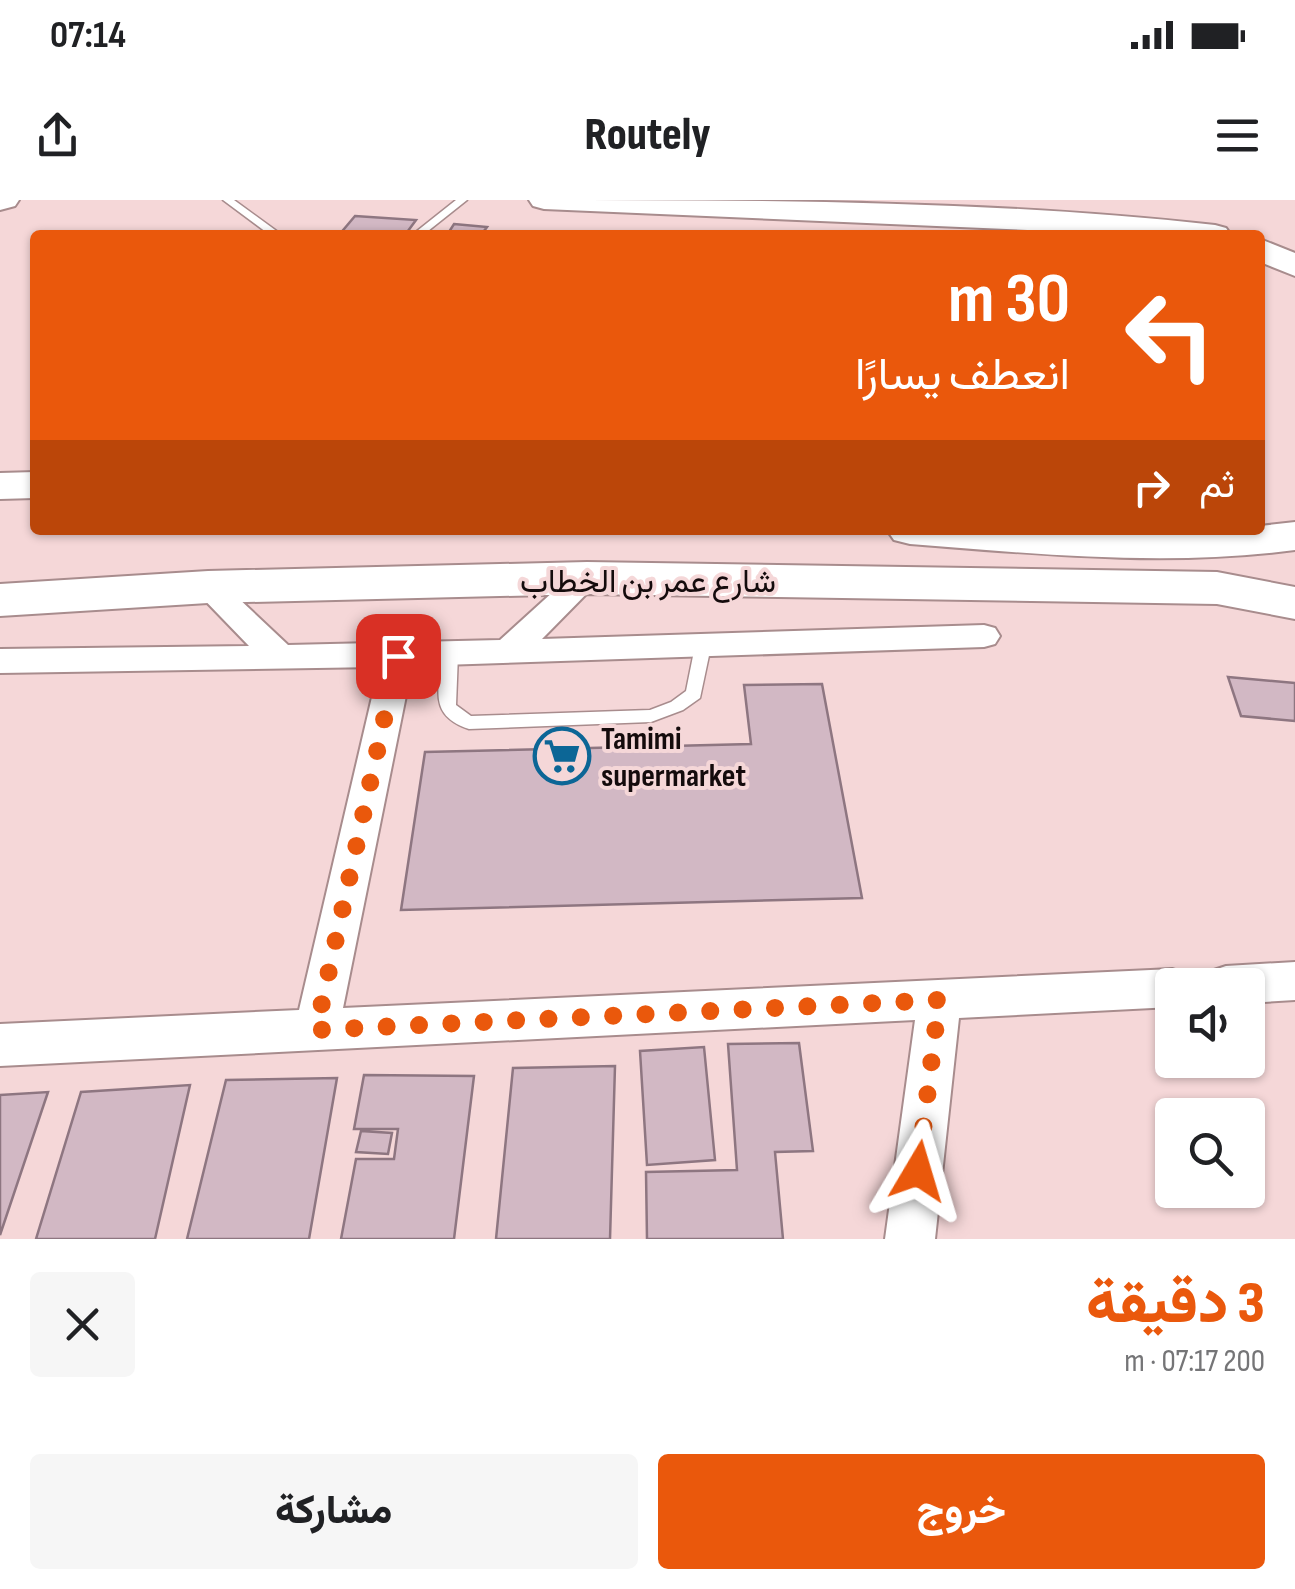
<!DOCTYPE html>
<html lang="ar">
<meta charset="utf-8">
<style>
:root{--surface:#fff;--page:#f6f6f6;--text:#202124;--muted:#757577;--accent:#ea580c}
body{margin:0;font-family:"Sofia Sans Condensed",Vazirmatn,sans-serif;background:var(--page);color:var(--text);direction:rtl;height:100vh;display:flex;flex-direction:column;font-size:38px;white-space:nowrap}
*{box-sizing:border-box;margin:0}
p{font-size:32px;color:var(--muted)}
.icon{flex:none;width:55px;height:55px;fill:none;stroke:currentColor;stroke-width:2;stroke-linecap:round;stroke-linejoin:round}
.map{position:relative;height:1039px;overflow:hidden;direction:ltr}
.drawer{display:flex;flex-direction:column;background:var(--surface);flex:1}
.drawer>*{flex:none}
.banner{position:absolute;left:30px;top:30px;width:1235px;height:305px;border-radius:10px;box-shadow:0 2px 8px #0004;direction:rtl;background:#ea580c;color:#fff;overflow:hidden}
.controls{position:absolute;left:1155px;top:768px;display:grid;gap:20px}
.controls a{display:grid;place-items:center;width:110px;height:110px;border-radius:10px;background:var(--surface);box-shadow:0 2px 8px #0004;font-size:50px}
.pin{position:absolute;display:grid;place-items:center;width:85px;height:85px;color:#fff;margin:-42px;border-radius:20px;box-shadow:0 5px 15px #0006}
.me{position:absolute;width:110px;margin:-55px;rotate:7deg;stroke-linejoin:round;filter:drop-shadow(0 0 8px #0008)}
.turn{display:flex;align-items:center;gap:35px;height:210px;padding:0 30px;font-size:45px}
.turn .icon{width:130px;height:130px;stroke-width:2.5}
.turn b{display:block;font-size:70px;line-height:85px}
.then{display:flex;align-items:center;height:95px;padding:0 30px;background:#0003;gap:20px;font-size:38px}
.round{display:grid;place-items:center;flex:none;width:105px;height:105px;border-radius:10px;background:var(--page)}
.summary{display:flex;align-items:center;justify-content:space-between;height:170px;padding:0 30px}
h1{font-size:60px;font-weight:800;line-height:75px;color:var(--accent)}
.button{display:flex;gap:20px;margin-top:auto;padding:20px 30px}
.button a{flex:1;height:115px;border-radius:10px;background:var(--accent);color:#fff;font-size:40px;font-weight:800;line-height:115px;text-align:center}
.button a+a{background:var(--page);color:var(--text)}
.status{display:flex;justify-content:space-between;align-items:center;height:70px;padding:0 50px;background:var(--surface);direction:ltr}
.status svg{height:28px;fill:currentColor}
header{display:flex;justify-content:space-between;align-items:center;height:130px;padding:0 30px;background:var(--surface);font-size:45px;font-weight:800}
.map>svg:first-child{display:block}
</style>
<div class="status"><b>07:14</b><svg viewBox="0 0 49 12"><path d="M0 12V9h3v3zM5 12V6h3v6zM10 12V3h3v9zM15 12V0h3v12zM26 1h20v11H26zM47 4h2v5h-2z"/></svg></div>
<header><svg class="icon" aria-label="menu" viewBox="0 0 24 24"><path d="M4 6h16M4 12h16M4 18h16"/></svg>Routely<svg class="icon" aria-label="share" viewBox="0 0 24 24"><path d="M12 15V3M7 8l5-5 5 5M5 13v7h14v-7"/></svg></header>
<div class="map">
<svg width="1295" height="1039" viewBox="0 0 1295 1039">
<rect width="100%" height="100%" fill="#f5d7d8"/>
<path fill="#d2b8c4" stroke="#8e7681" stroke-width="2.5" d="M 355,16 L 416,20 L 405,35 L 339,35 Z
M 454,24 L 487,27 L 481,35 L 447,35 Z
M 1228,477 L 1295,483 L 1295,521 L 1241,516 Z
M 822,484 L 862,698 L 401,710 L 425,552 L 751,544 L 744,485 Z
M 799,843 L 813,951 L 775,952 L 783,1039 L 647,1039 L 646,972 L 737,970 L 728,844 Z
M 704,847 L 715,960 L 647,965 L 640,851 Z
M 615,866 L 610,1039 L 496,1039 L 513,868 Z
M 364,875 L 474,876 L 454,1039 L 341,1039 L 356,959 L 394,959 L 398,929 L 354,929 Z
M 337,878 L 309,1039 L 187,1039 L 226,880 Z
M 190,885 L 155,1039 L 36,1039 L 81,892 Z
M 48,892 L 0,1035 L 0,895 Z
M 361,931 L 392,933 L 388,954 L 356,952 Z"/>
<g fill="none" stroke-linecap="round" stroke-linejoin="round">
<g stroke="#a88c8d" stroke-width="3">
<path id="service" d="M 223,0 L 234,0 L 282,35 L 270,35 Z
M 456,0 L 467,0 L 423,35 L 412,35 Z
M 703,440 L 711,446 L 700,498 L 683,510 L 651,522 L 469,529 C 428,515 439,490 442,454 L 450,448 L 458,454 L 456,505 L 471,516 L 650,510 L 671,502 L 686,491 L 695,446 Z"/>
</g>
<g stroke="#a88c8d" stroke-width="4">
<path id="minor" d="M 587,368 L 598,371 L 602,378 L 542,439 L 984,425 L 995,428 L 1000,436 L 995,444 L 984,447 L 412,466 L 343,808 L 1172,769 L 1187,774 L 1192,785 L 1172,785 L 1172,807 L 959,818 L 935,1039 L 885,1039 L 915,820 L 0,866 L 0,824 L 299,810 L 379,467 L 0,473 L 0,449 L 249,446 L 192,387 L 197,380 L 219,380 L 288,445 L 500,440 L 576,371 Z
M 1295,762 L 1295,800 L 1248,803 L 1248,785 L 1205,785 L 1211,771 L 1226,766 Z"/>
</g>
<g stroke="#a88c8d" stroke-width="4">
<path id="primary" d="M 0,0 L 19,0 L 15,6 L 0,10 Z
M 529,0 C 755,0 991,0 1215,25 L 1226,28 L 1231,35 L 1142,35 L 544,9 L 533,6 Z
M 1260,39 L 1295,53 L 1295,76 L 1260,62 Z
M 35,272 L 35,298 L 0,299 L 0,273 Z
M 1295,322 L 1295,350 C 1166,367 1039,354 910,344 L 894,340 L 887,330 L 1260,330 L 1260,326 Z
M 587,362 L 1217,372 L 1295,387 L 1295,419 L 1217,404 L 587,394 L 208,403 L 0,416 L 0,384 L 208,371 Z"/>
</g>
<use href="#service" fill="#fff" fill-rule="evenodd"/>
<use href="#minor" fill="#fff" fill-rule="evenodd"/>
<use href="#primary" fill="#fff" fill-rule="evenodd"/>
</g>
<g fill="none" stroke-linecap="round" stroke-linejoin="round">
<path stroke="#ea580c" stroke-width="18" stroke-dasharray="0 32.4" d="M 398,456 L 316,830 L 939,800 L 918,971"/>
</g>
<defs>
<g id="supermarket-ring" transform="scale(2.875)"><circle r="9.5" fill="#f5d7d8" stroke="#0c6696" stroke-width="1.5"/><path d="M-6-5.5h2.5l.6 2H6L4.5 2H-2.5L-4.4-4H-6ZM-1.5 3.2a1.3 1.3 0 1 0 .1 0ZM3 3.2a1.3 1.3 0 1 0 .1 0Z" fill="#0c6696"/></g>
</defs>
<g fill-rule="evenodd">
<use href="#supermarket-ring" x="562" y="556"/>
</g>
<g text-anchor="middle" stroke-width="8" stroke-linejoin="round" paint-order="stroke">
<g font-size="32" fill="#140b0c" stroke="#f5d7d8">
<text x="648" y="392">شارع عمر بن الخطاب</text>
</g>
<g font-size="32" font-weight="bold" fill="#140b0c" stroke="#f5d7d8" text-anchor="start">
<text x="601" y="549">Tamimi<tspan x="601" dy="37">supermarket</tspan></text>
</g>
</g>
</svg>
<div class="controls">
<a><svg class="icon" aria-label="sound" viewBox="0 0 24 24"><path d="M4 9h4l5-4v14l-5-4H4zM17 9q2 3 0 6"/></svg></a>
<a><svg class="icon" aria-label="search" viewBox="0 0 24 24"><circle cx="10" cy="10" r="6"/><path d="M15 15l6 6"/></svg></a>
</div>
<div class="pin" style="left:398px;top:456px;background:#d93025"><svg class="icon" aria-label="arrive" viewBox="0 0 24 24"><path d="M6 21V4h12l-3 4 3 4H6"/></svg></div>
<svg class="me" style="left:918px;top:971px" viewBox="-20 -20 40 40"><path d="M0-17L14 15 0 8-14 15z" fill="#ea580c" stroke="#fff" stroke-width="4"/></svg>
<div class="banner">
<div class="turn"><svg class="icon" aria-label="left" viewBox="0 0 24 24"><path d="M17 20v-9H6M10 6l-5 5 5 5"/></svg><div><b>30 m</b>انعطف يسارًا</div></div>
<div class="then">ثم<svg class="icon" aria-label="right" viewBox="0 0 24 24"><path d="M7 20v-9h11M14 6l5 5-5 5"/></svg></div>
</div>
</div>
<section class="drawer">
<div class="summary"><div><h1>3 دقيقة</h1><p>200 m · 07:17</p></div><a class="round"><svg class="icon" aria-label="close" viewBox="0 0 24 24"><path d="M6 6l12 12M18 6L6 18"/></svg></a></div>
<div class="button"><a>خروج</a><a>مشاركة</a></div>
</section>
